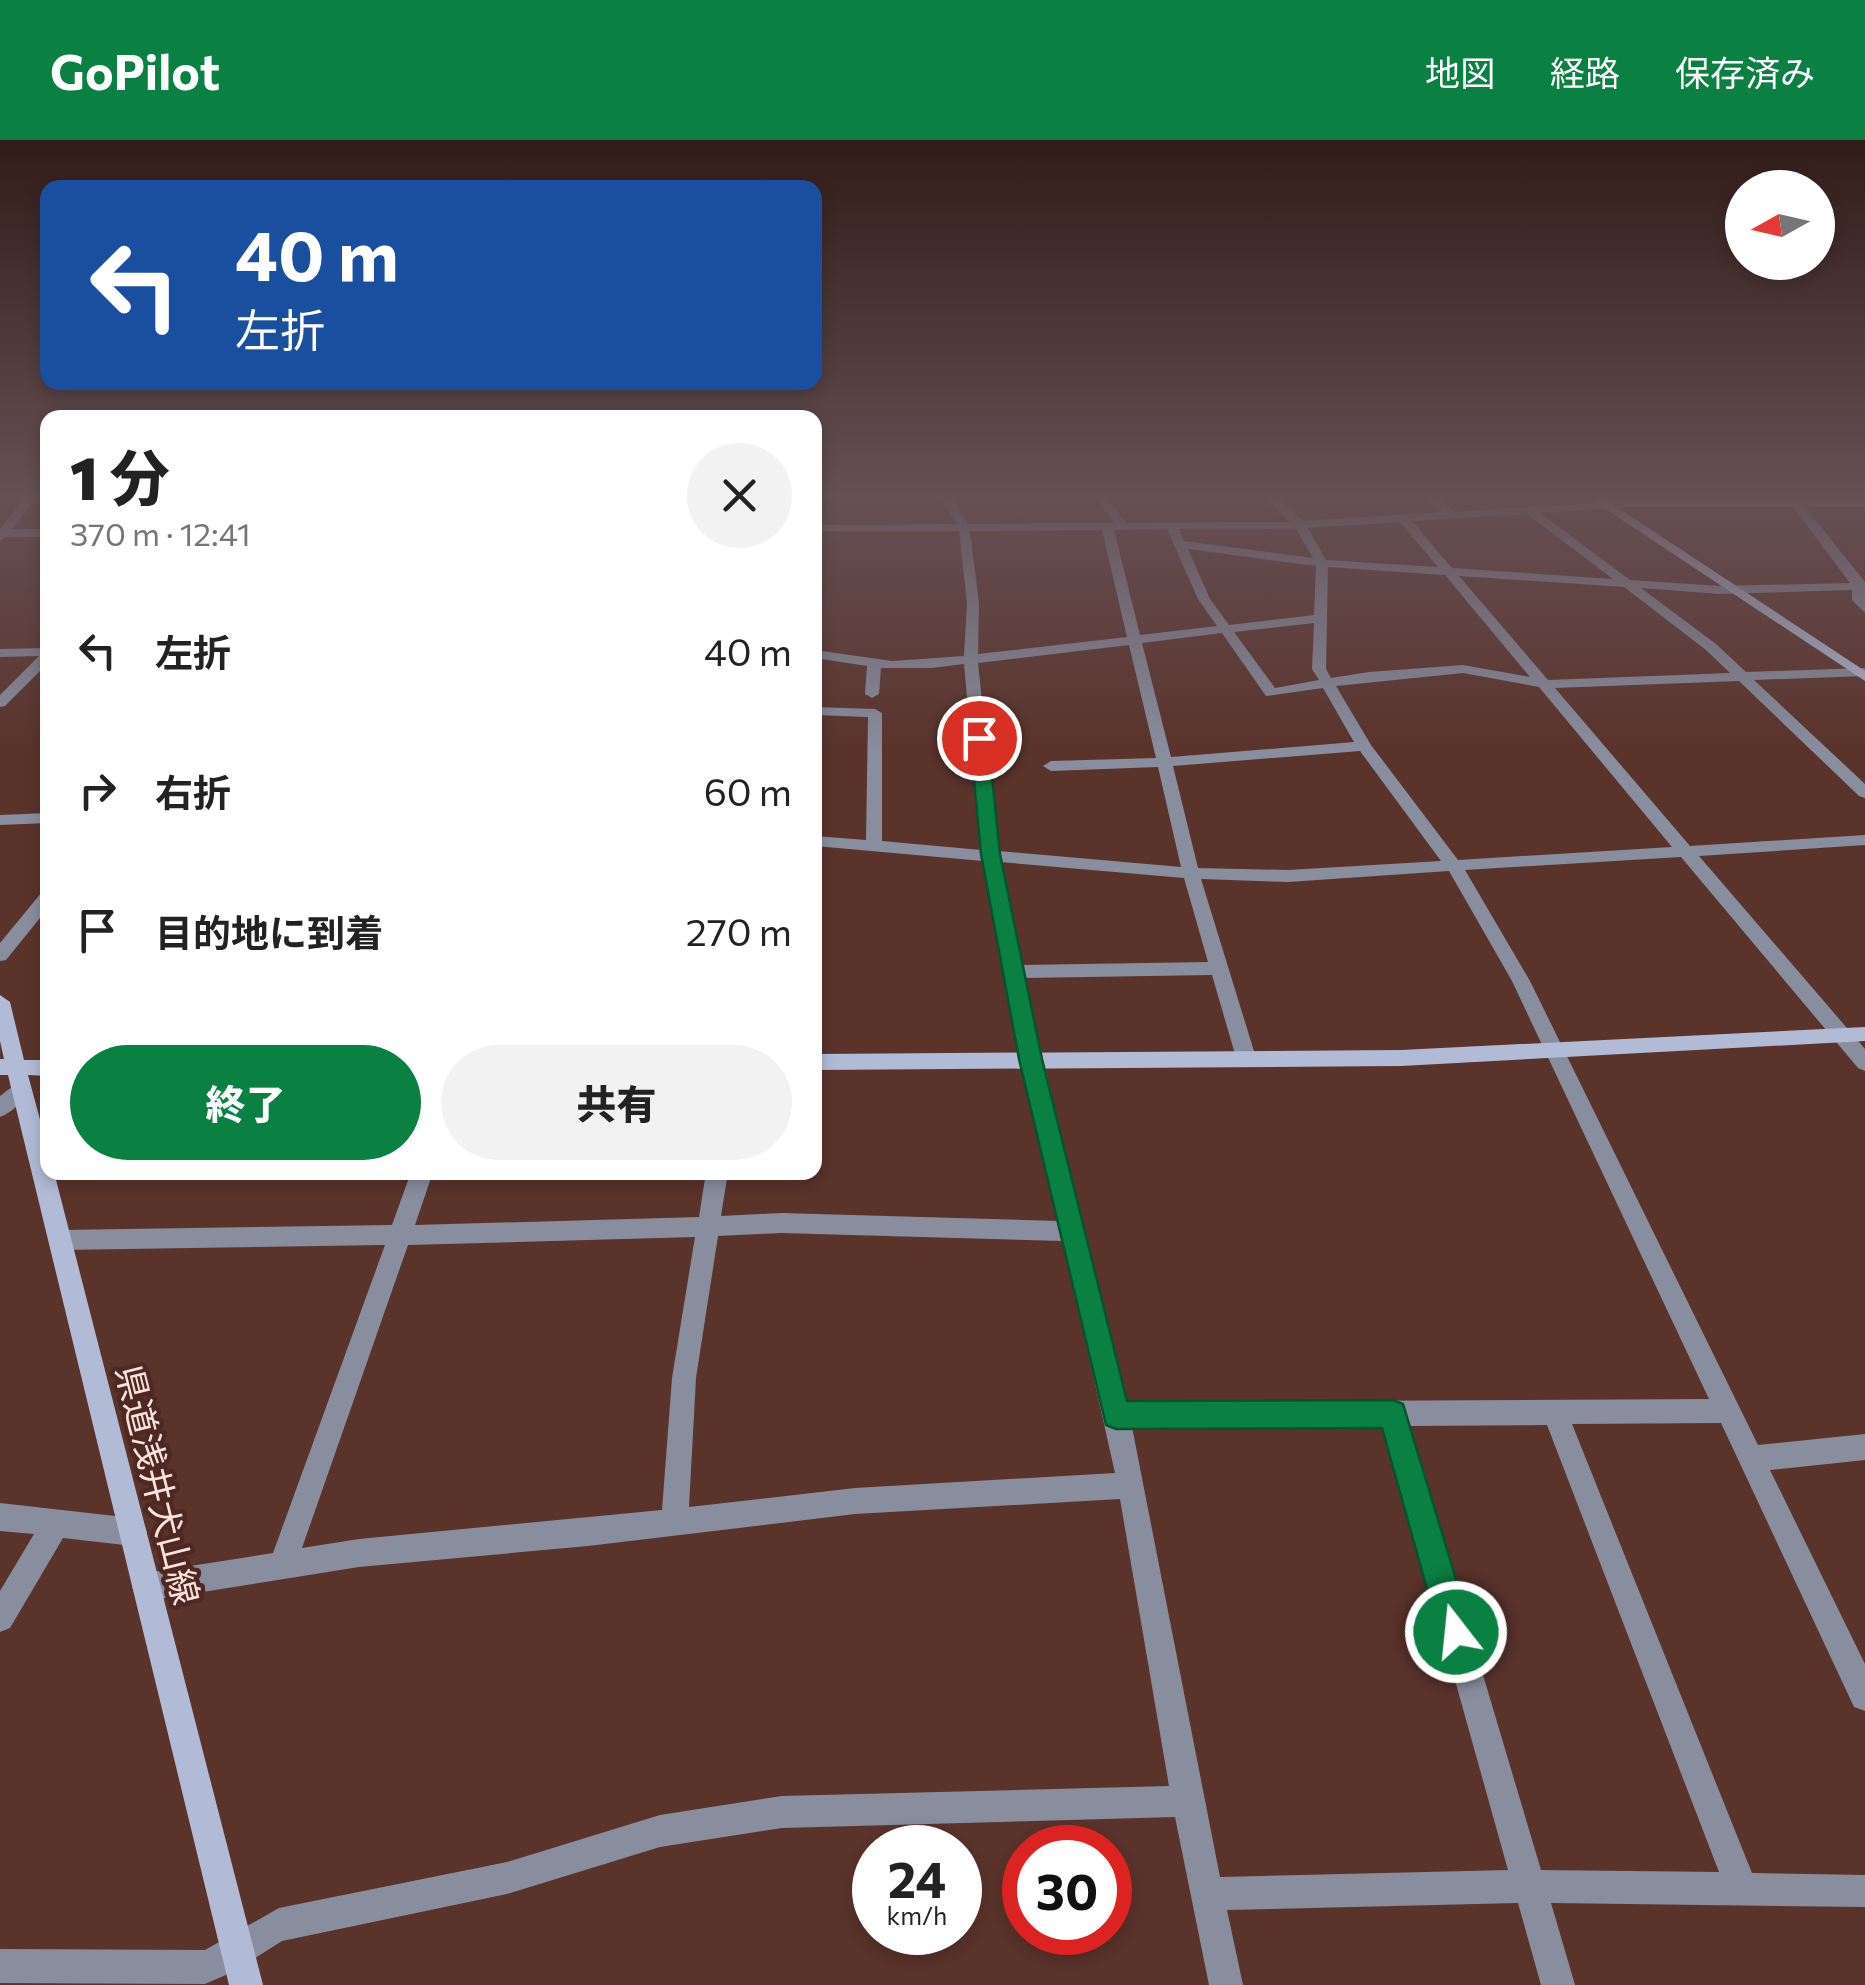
<!DOCTYPE html>
<html lang="ja">
<meta charset="utf-8">
<style>
:root{--surface:#fff;--page:#f2f2f2;--text:#222;--muted:#767676;--accent:#0b8043}
body{margin:0;font-family:Commissioner,"Noto Sans JP",sans-serif;background:var(--page);color:var(--text);height:100vh;display:flex;flex-direction:column;font-size:38px;white-space:nowrap}
*{box-sizing:border-box;margin:0}
p{font-size:32px;color:var(--muted)}
.icon{flex:none;width:55px;height:55px;fill:none;stroke:currentColor;stroke-width:2;stroke-linecap:round;stroke-linejoin:round}
.map{position:relative;flex:1;overflow:hidden}
.side{position:absolute;left:40px;top:270px;width:782px;height:770px;display:flex;flex-direction:column;background:var(--surface);border-radius:20px;box-shadow:0 5px 15px #0003}
.side>*{flex:none}
.guide{position:absolute;left:40px;top:40px;width:782px;height:210px;border-radius:20px;box-shadow:0 5px 15px #0003;background:#1a4fa0;color:#fff;overflow:hidden}
.needle{width:65px;rotate:262deg}
.buttons{position:absolute;left:1725px;top:30px;display:grid;gap:20px}
.buttons a{display:grid;place-items:center;width:110px;height:110px;border-radius:50%;background:var(--surface);box-shadow:0 5px 15px #0003;font-size:50px}
.speed{position:absolute;left:852px;top:1685px;display:flex;gap:20px;font-size:50px;font-weight:700;text-align:center}
.speed>*{display:grid;place-content:center;width:130px;height:130px;border-radius:50%;background:var(--surface);box-shadow:0 5px 15px #0003;line-height:1}
.speed small{font-size:25px;font-weight:400}
.speed .limit{border:15px solid #d22;background:#fff;color:#111}
.pin{position:absolute;display:grid;place-items:center;width:85px;height:85px;color:#fff;margin:-42px;border:5px solid #fff;border-radius:50%;box-shadow:0 2px 10px #0007}
.me{position:absolute;width:110px;margin:-55px;rotate:344deg;stroke-linejoin:round;filter:drop-shadow(0 0 8px #0008)}
.turn{display:flex;align-items:center;gap:35px;height:210px;padding:0 30px;font-size:45px}
.turn .icon{width:130px;height:130px;stroke-width:2.5}
.turn b{display:block;font-size:70px;line-height:85px}
.round{display:grid;place-items:center;flex:none;width:105px;height:105px;border-radius:52px;background:var(--page)}
.summary{display:flex;align-items:center;justify-content:space-between;height:170px;padding:0 30px}
h1{font-size:60px;font-weight:800;line-height:75px}
.action{display:flex;gap:20px;margin-top:auto;padding:20px 30px}
.action a{flex:1;height:115px;border-radius:60px;background:var(--accent);color:#fff;font-size:40px;font-weight:800;line-height:115px;text-align:center}
.action a+a{background:var(--page);color:var(--text)}
ul{padding:0;list-style:none}
li{display:flex;align-items:center;gap:30px;height:140px;padding:0 30px}
li div{flex:1}
li b{display:block;font-size:38px}
li em{font-style:normal}
header{display:flex;align-items:center;gap:60px;box-sizing:border-box;height:140px;padding:0 50px;background:var(--accent);color:#fff}
header strong{font-size:48px}
nav{display:flex;gap:55px;margin-inline-start:auto;font-size:35px}
.map>svg:first-child{display:block}
</style>
<header>
<strong>GoPilot</strong>
<nav><a>地図</a><a>経路</a><a>保存済み</a></nav>
</header>
<div class="map">
<svg width="1865" height="1845" viewBox="0 0 1865 1845">
<rect width="100%" height="100%" fill="#5a332b"/>
<g fill="none" stroke-linecap="round" stroke-linejoin="round">
<path fill="#898e9f" fill-rule="evenodd" d="M 26,356 L 38,356 L 12,389 L 48,389 L 48,397 L 6,397 L 0,401 L 0,389 Z
M 941,356 L 953,356 L 968,384 L 1114,383 L 1094,356 L 1106,356 L 1126,383 L 1290,382 L 1263,356 L 1276,356 L 1303,381 L 1442,372 L 1422,356 L 1435,356 L 1455,372 L 1625,361 L 1788,361 L 1788,356 L 1796,356 L 1800,361 L 1865,361 L 1865,367 L 1805,367 L 1865,442 L 1865,473 L 1852,460 L 1852,450 L 1720,454 L 1641,448 L 1716,504 L 1746,532 L 1865,528 L 1865,536 L 1754,540 L 1865,644 L 1865,658 L 1859,656 L 1739,541 L 1555,548 L 1690,706 L 1865,695 L 1865,705 L 1699,716 L 1865,909 L 1865,931 L 1858,928 L 1681,717 L 1465,730 L 1530,841 L 1758,1305 L 1865,1294 L 1865,1320 L 1770,1330 L 1865,1524 L 1865,1571 L 1854,1567 L 1721,1283 L 1572,1284 L 1752,1733 L 1865,1735 L 1865,1767 L 1551,1763 L 1575,1845 L 1541,1845 L 1518,1763 L 1227,1770 L 1243,1845 L 1209,1845 L 1175,1677 L 782,1688 L 660,1707 L 507,1754 L 282,1801 L 235,1831 L 205,1844 L 0,1843 L 0,1809 L 205,1810 L 279,1768 L 507,1722 L 660,1675 L 782,1656 L 1169,1646 L 1120,1359 L 855,1374 L 588,1406 L 359,1427 L 146,1461 L 136,1457 L 132,1447 L 136,1437 L 146,1433 L 273,1413 L 385,1105 L 61,1110 L 53,1107 L 50,1100 L 53,1093 L 61,1090 L 392,1085 L 411,1032 L 433,1032 L 415,1085 L 699,1077 L 706,1032 L 728,1032 L 721,1076 L 781,1073 L 1058,1081 L 1021,919 L 983,721 L 815,706 L 815,696 L 866,700 L 868,577 L 815,575 L 815,567 L 875,569 L 882,573 L 882,701 L 981,710 L 964,524 L 931,528 L 881,528 L 879,554 L 872,558 L 865,554 L 867,526 L 815,518 L 815,510 L 892,521 L 964,516 L 967,463 L 959,391 L 815,391 L 815,385 L 957,384 ZM 1625,367 L 1793,367 L 1850,443 L 1720,446 L 1630,440 L 1540,373 ZM 1527,374 L 1613,439 L 1452,428 L 1412,381 ZM 1400,382 L 1438,427 L 1326,420 L 1308,388 ZM 1167,389 L 1198,459 L 1217,486 L 1140,495 L 1114,390 ZM 1179,389 L 1296,389 L 1313,418 L 1184,401 ZM 1102,390 L 1127,497 L 978,514 L 979,463 L 970,391 ZM 1188,409 L 1316,426 L 1314,475 L 1229,485 L 1210,459 ZM 1328,427 L 1445,435 L 1530,537 L 1463,525 L 1369,532 L 1331,538 L 1326,529 ZM 1459,436 L 1624,447 L 1706,510 L 1730,533 L 1548,540 ZM 1314,483 L 1312,529 L 1319,540 L 1275,548 L 1234,492 ZM 1222,493 L 1266,556 L 1323,548 L 1354,602 L 1171,617 L 1142,503 ZM 1129,505 L 1156,618 L 1051,621 L 1043,626 L 1051,631 L 1158,627 L 1181,727 L 998,711 L 978,523 ZM 1463,533 L 1539,547 L 1672,707 L 1458,720 L 1371,605 L 1336,546 ZM 1360,611 L 1441,721 L 1288,730 L 1198,728 L 1173,626 ZM 1000,722 L 1184,738 L 1208,822 L 1021,825 ZM 1449,731 L 1512,841 L 1709,1259 L 1125,1262 L 1024,838 L 1212,835 L 1237,921 L 1240,926 L 1254,926 L 1257,921 L 1201,739 L 1288,742 ZM 781,1093 L 1063,1101 L 1115,1333 L 855,1348 L 689,1367 L 696,1238 L 718,1096 ZM 695,1097 L 672,1238 L 662,1370 L 359,1399 L 302,1408 L 408,1105 ZM 1547,1285 L 1719,1732 L 1541,1730 L 1409,1286 ZM 1384,1286 L 1508,1730 L 1220,1737 L 1132,1287 Z
M 48,508 L 48,523 L 5,566 L 0,567 L 0,555 L 39,516 L 0,517 L 0,509 Z
M 48,673 L 48,683 L 0,685 L 0,675 Z
M 48,750 L 48,768 L 6,820 L 0,821 L 0,803 L 42,752 Z
M 21,940 L 28,942 L 31,948 C 25,959 12,973 0,977 L 0,956 Z
M 0,1363 L 133,1378 L 143,1382 L 147,1392 L 143,1402 L 133,1406 L 63,1398 L 10,1488 L 0,1492 L 0,1451 L 34,1394 L 0,1391 Z"/>
<path fill="#b2bbd6" fill-rule="evenodd" d="M 1586,356 L 1600,356 L 1865,531 L 1865,541 Z
M 0,855 L 10,862 L 24,920 L 48,920 L 48,936 L 28,935 L 48,1009 L 48,1032 L 54,1032 L 263,1845 L 229,1845 L 8,935 L 0,935 L 0,919 L 4,919 L 0,901 Z
M 1865,887 L 1865,901 L 1401,926 L 815,930 L 815,914 L 1401,910 Z"/>
</g>
<linearGradient id="sky" x2="0" y2="1"><stop stop-color="#321c18"/><stop offset="0.58" stop-color="#655055"/><stop offset="1" stop-color="#655055" stop-opacity="0"/></linearGradient>
<rect width="1865" height="614" fill="url(#sky)"/>
<path fill="#0b8043" stroke="#07532c" stroke-width="2.5" d="M 979,593 L 988,598 L 1000,714 L 1042,919 L 1127,1261 L 1393,1260 L 1403,1264 L 1472,1492 L 1467,1504 L 1456,1508 L 1444,1504 L 1439,1492 L 1382,1288 L 1116,1289 L 1106,1285 L 1019,919 L 981,714 L 970,598 Z"/>
<g text-anchor="middle" stroke-width="9" stroke-linejoin="round" paint-order="stroke">
<g font-size="35" fill="#fde3de" stroke="#4e2822">
<text transform="translate(157 1345) rotate(76)" y="12">県道浅井犬山線</text>
</g>
</g>
</svg>
<div class="buttons">
<a><svg class="needle" viewBox="-14 -14 28 28"><path d="M0-13l5 13h-10z" fill="#e53935"/><path d="M0 13l5-13h-10z" fill="#767676"/></svg></a>
</div>
<div class="speed"><div>24<small>km/h</small></div><div class="limit">30</div></div>
<div class="pin" style="left:979px;top:598px;background:#d93025"><svg class="icon" aria-label="arrive" viewBox="0 0 24 24"><path d="M6 21V4h12l-3 4 3 4H6"/></svg></div>
<svg class="me" style="left:1456px;top:1492px" viewBox="-20 -20 40 40"><circle r="17" fill="#0b8043" stroke="#fff" stroke-width="3"/><path d="M0-11L8 9 0 5-8 9z" fill="#fff"/></svg>
<div class="guide">
<div class="turn"><svg class="icon" aria-label="left" viewBox="0 0 24 24"><path d="M17 20v-9H6M10 6l-5 5 5 5"/></svg><div><b>40 m</b>左折</div></div>
</div>
<section class="side">
<div class="summary"><div><h1>1 分</h1><p>370 m · 12:41</p></div><a class="round"><svg class="icon" aria-label="close" viewBox="0 0 24 24"><path d="M6 6l12 12M18 6L6 18"/></svg></a></div>
<ul>
<li><svg class="icon" aria-label="left" viewBox="0 0 24 24"><path d="M17 20v-9H6M10 6l-5 5 5 5"/></svg><div><b>左折</b></div><em>40 m</em></li>
<li><svg class="icon" aria-label="right" viewBox="0 0 24 24"><path d="M7 20v-9h11M14 6l5 5-5 5"/></svg><div><b>右折</b></div><em>60 m</em></li>
<li><svg class="icon" aria-label="arrive" viewBox="0 0 24 24"><path d="M6 21V4h12l-3 4 3 4H6"/></svg><div><b>目的地に到着</b></div><em>270 m</em></li>
</ul>
<div class="action"><a>終了</a><a>共有</a></div>
</section>
</div>
